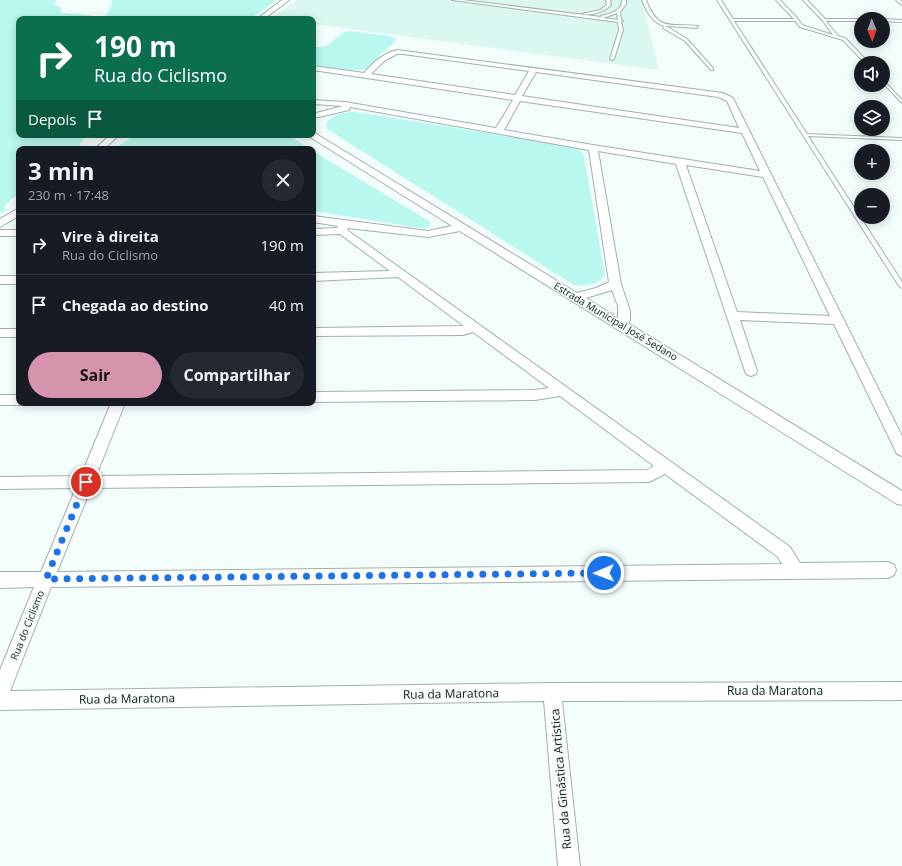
<!DOCTYPE html>
<html lang="pt">
<meta charset="utf-8">
<style>
:root{--surface:#171b24;--page:#242831;--text:#f1f3f6;--muted:#9ea1a6;--line:#363941;--accent:#d594ab}
body{margin:0;font-family:"Open Sans",sans-serif;background:var(--page);color:var(--text);height:100vh;display:flex;flex-direction:column;font-size:15px;white-space:nowrap}
*{box-sizing:border-box;margin:0}
p{font-size:13px;color:var(--muted)}
.icon{flex:none;width:22px;height:22px;fill:none;stroke:currentColor;stroke-width:2;stroke-linecap:round;stroke-linejoin:round}
.map{position:relative;flex:1;overflow:hidden}
.drawer{position:absolute;left:16px;top:146px;width:300px;height:260px;display:flex;flex-direction:column;background:var(--surface);border-radius:8px;box-shadow:0 2px 10px #0003}
.drawer>*{flex:none}
.hud{position:absolute;left:16px;top:16px;width:300px;height:122px;border-radius:8px;box-shadow:0 2px 10px #0003;background:#0b6e4f;color:#fff;overflow:hidden}
.needle{width:26px;rotate:178deg}
.buttons{position:absolute;left:854px;top:12px;display:grid;gap:8px}
.buttons a{display:grid;place-items:center;width:36px;height:36px;border-radius:50%;background:var(--surface);box-shadow:0 2px 10px #0003;font-size:20px}
.pin{position:absolute;display:grid;place-items:center;width:34px;height:34px;color:#fff;margin:-17px;border:2px solid #fff;border-radius:50%;box-shadow:0 1px 4px #0007}
.me{position:absolute;width:44px;margin:-22px;rotate:269deg;stroke-linejoin:round;filter:drop-shadow(0 0 3px #0008)}
.turn{display:flex;align-items:center;gap:14px;height:84px;padding:0 12px;font-size:18px}
.turn .icon{width:52px;height:52px;stroke-width:2.5}
.turn b{display:block;font-size:28px;line-height:34px}
.then{display:flex;align-items:center;height:38px;padding:0 12px;background:#0003;gap:8px;font-size:15px}
.round{display:grid;place-items:center;flex:none;width:42px;height:42px;border-radius:21px;background:var(--page)}
.overview{display:flex;align-items:center;justify-content:space-between;height:68px;padding:0 12px}
h1{font-size:24px;font-weight:700;line-height:30px}
.action{display:flex;gap:8px;margin-top:auto;padding:8px 12px}
.action a{flex:1;height:46px;border-radius:24px;background:var(--accent);color:#111;font-size:16px;font-weight:700;line-height:46px;text-align:center}
.action a+a{background:var(--page);color:var(--text)}
ul{padding:0;list-style:none}
li{display:flex;align-items:center;gap:12px;height:60px;padding:0 12px;border-top:1px solid var(--line)}
li div{flex:1}
li b{display:block;font-size:15px}
li em{font-style:normal}
.map>svg:first-child{display:block}
</style>
<div class="map">
<svg width="902" height="866" viewBox="0 0 902 866">
<rect width="100%" height="100%" fill="#f3fefc"/>
<path fill="#daf7f2" d="M 297,0 L 641,0 L 659,70 L 313,24 L 313,19 L 271,19 Z"/>
<path fill="#b9f8ee" d="M 0,0 L 56,0 L 54,5 L 61,7 L 61,13 L 87,15 L 98,17 L 106,16 L 111,7 L 112,0 L 277,0 L 250,19 L 19,19 L 19,135 L 85,136 L 78,149 L 19,149 L 19,195 L 11,199 L 4,207 L 7,210 L 0,213 Z
M 349,31 L 389,36 L 395,38 L 396,41 L 382,53 L 369,68 L 363,70 L 346,70 L 313,66 L 313,47 C 335,49 332,35 349,31 Z
M 356,112 L 570,146 L 581,151 L 584,156 L 605,275 C 598,286 585,286 574,285 L 327,129 L 326,124 C 332,114 345,112 356,112 Z
M 136,135 L 288,135 L 310,149 L 113,149 Z
M 313,151 L 429,221 L 431,225 L 425,228 L 414,227 L 313,211 Z"/>
<g fill="none" stroke-linecap="round" stroke-linejoin="round">
<g stroke="#9eb1ae" stroke-width="2">
<path id="lane" d="M 452,0 L 462,0 L 601,17 L 601,16 C 610,13 622,12 622,0 L 626,0 L 626,4 L 620,12 L 621,20 L 623,21 L 621,22 L 623,30 L 614,59 L 612,60 L 610,59 L 619,30 L 618,22 ZM 617,13 L 618,20 L 603,18 Z
M 606,0 L 610,0 L 611,5 C 604,12 591,16 582,14 L 600,10 L 607,5 Z
M 642,0 L 646,0 C 658,32 670,23 698,26 L 697,28 L 666,26 L 687,39 L 713,68 L 713,70 L 711,70 L 685,41 L 663,28 L 664,26 C 651,21 647,12 642,0 Z
M 717,0 L 721,0 L 733,19 L 794,19 L 776,0 L 780,0 L 798,19 L 802,25 L 833,35 L 823,21 L 803,0 L 807,0 L 825,19 L 861,19 L 861,21 L 826,21 L 838,36 L 845,38 L 869,63 L 865,63 L 843,40 L 800,27 L 795,21 L 734,21 L 807,134 L 902,138 L 902,140 L 808,136 L 902,282 L 902,288 L 899,286 Z
M 896,0 L 900,0 L 902,2 L 902,5 Z
M 883,19 L 902,20 L 902,22 L 883,21 Z
M 883,80 L 902,100 L 902,103 L 883,83 Z"/>
</g>
<g stroke="#9eb1ae" stroke-width="2">
<path id="street" d="M 282,0 L 289,0 L 264,19 L 257,19 Z
M 397,50 L 708,91 L 723,93 L 733,98 L 902,436 L 902,456 L 897,454 L 834,324 L 740,320 L 757,371 L 756,374 L 751,376 L 746,374 L 676,164 L 598,151 L 621,284 L 630,311 L 630,320 L 628,323 L 902,491 L 902,505 L 897,504 L 460,231 L 428,237 L 348,228 L 347,230 L 790,547 L 800,563 L 888,562 L 894,565 L 896,570 L 894,575 L 888,578 L 51,587 L 10,691 L 552,683 L 902,682 L 902,700 L 562,701 L 580,866 L 558,866 L 544,701 L 0,710 L 0,670 L 34,587 L 0,588 L 0,572 L 41,572 L 76,488 L 0,489 L 0,477 L 81,476 L 111,403 L 125,403 L 96,476 L 647,470 L 654,466 L 560,396 L 535,400 L 313,402 L 313,392 L 535,390 L 549,388 L 473,332 L 463,335 L 313,336 L 313,328 L 464,326 L 398,277 L 313,281 L 313,273 L 390,271 L 340,234 L 313,235 L 313,229 L 337,228 L 338,226 L 313,222 L 313,216 L 428,231 L 452,226 L 310,137 L 309,135 L 313,135 L 313,132 L 577,293 L 596,288 L 609,282 L 589,150 L 350,107 L 349,110 L 319,117 L 316,117 L 315,115 L 316,113 L 343,106 L 313,104 L 313,100 L 345,102 L 496,128 L 513,100 L 313,70 L 313,66 L 364,73 C 374,62 382,54 397,50 ZM 397,54 L 403,54 L 529,71 L 515,95 L 371,74 L 384,61 ZM 536,72 L 718,97 L 727,101 L 739,128 L 522,96 ZM 520,101 L 742,133 L 760,171 L 593,145 L 504,130 ZM 686,165 L 763,177 L 830,316 L 737,312 ZM 612,290 L 618,306 L 618,318 L 586,298 ZM 665,474 L 778,557 L 782,564 L 57,572 L 91,488 L 649,482 Z
M 110,135 L 119,135 L 104,149 L 95,149 Z
M 19,208 L 19,216 L 0,227 L 0,219 Z
M 0,230 L 19,230 L 19,236 L 0,236 Z
M 0,276 L 19,276 L 19,284 L 0,284 Z
M 0,329 L 19,329 L 19,337 L 0,337 Z
M 0,395 L 19,395 L 19,403 L 24,403 L 19,405 L 0,405 Z"/>
</g>
<use href="#lane" fill="#fff" fill-rule="evenodd"/>
<use href="#street" fill="#fff" fill-rule="evenodd"/>
</g>
<g fill="none" stroke-linecap="round" stroke-linejoin="round">
<path stroke="#1a73e8" stroke-width="7" stroke-dasharray="0 12.6" d="M 86,482 L 46,579 L 604,573"/>
</g>
<g text-anchor="middle" stroke-width="3" stroke-linejoin="round" paint-order="stroke">
<g font-size="10" fill="#131918" stroke="#f3fefc">
<text transform="translate(616 321) rotate(31)" y="4">Estrada Municipal José Sedano</text>
<text transform="translate(27 625) rotate(-68)" y="4">Rua do Ciclismo</text>
</g>
<g font-size="12" fill="#131918" stroke="#f3fefc">
<text x="775" y="695">Rua da Maratona</text>
<text transform="translate(451 694) rotate(-1)" y="4">Rua da Maratona</text>
<text transform="translate(127 699) rotate(-1)" y="4">Rua da Maratona</text>
<text transform="translate(561 779) rotate(-95)" y="4">Rua da Ginástica Artística</text>
</g>
</g>
</svg>
<div class="buttons">
<a><svg class="needle" viewBox="-14 -14 28 28"><path d="M0-13l5 13h-10z" fill="#e53935"/><path d="M0 13l5-13h-10z" fill="#9ea1a6"/></svg></a>
<a><svg class="icon" aria-label="sound" viewBox="0 0 24 24"><path d="M4 9h4l5-4v14l-5-4H4zM17 9q2 3 0 6"/></svg></a>
<a><svg class="icon" aria-label="layers" viewBox="0 0 24 24"><path d="M12 4l9 5-9 5-9-5zM3 14l9 5 9-5"/></svg></a>
<a>+</a>
<a>−</a>
</div>
<div class="pin" style="left:86px;top:482px;background:#d93025"><svg class="icon" aria-label="arrive" viewBox="0 0 24 24"><path d="M6 21V4h12l-3 4 3 4H6"/></svg></div>
<svg class="me" style="left:604px;top:573px" viewBox="-20 -20 40 40"><circle r="17" fill="#1a73e8" stroke="#fff" stroke-width="3"/><path d="M0-11L8 9 0 5-8 9z" fill="#fff"/></svg>
<div class="hud">
<div class="turn"><svg class="icon" aria-label="right" viewBox="0 0 24 24"><path d="M7 20v-9h11M14 6l5 5-5 5"/></svg><div><b>190 m</b>Rua do Ciclismo</div></div>
<div class="then">Depois<svg class="icon" aria-label="arrive" viewBox="0 0 24 24"><path d="M6 21V4h12l-3 4 3 4H6"/></svg></div>
</div>
<section class="drawer">
<div class="overview"><div><h1>3 min</h1><p>230 m · 17:48</p></div><a class="round"><svg class="icon" aria-label="close" viewBox="0 0 24 24"><path d="M6 6l12 12M18 6L6 18"/></svg></a></div>
<ul>
<li><svg class="icon" aria-label="right" viewBox="0 0 24 24"><path d="M7 20v-9h11M14 6l5 5-5 5"/></svg><div><b>Vire à direita</b><p>Rua do Ciclismo</p></div><em>190 m</em></li>
<li><svg class="icon" aria-label="arrive" viewBox="0 0 24 24"><path d="M6 21V4h12l-3 4 3 4H6"/></svg><div><b>Chegada ao destino</b></div><em>40 m</em></li>
</ul>
<div class="action"><a>Sair</a><a>Compartilhar</a></div>
</section>
</div>
